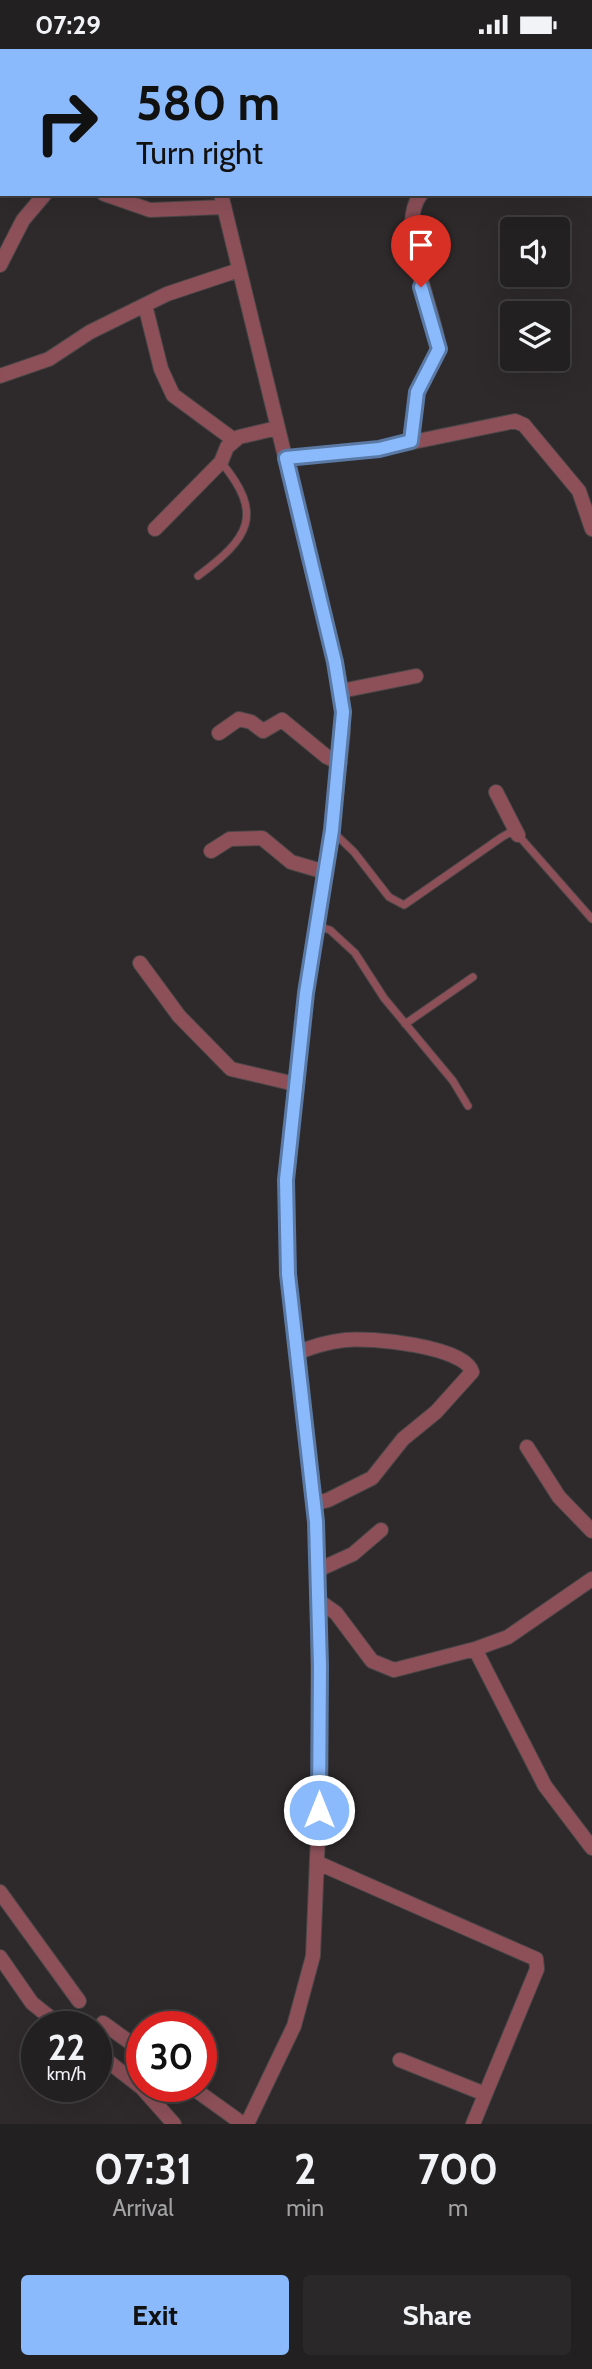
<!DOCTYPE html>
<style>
:root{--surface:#222020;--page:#2a2829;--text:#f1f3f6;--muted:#a2a3a5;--line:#3f3e3e;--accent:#8abafc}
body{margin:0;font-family:Cabin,sans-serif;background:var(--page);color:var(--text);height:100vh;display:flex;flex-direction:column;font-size:26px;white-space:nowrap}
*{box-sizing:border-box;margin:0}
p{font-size:23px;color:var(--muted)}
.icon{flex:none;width:38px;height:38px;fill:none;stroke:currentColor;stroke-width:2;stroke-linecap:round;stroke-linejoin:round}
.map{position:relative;height:2075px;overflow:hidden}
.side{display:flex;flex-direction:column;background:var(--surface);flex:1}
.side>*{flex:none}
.hud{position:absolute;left:0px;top:0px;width:593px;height:147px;box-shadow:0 7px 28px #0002,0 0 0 2px var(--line);background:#8abafc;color:#111;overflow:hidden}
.fabs{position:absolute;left:500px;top:168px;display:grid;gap:14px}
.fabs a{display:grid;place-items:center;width:70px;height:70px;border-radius:7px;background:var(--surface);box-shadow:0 7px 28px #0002,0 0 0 2px var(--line);font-size:35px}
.speed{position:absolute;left:21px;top:1962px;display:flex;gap:14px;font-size:35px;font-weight:700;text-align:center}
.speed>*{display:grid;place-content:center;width:91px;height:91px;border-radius:50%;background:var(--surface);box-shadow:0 7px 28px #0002,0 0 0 2px var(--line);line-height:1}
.speed small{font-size:18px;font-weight:400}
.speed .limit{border:10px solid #d22;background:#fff;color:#111}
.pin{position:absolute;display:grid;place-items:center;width:60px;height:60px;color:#fff;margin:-72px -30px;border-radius:50% 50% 50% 0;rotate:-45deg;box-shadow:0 0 7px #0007}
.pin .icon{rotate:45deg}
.me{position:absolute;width:77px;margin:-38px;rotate:0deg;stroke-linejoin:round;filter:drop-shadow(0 0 5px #0008)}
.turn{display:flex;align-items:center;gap:24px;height:147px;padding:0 21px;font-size:32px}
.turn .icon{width:91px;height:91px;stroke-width:2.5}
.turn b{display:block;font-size:49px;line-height:60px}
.eta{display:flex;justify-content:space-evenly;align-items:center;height:119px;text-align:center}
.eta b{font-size:42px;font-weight:700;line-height:49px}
.action{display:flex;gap:14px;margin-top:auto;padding:14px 21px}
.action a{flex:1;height:80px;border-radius:7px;background:var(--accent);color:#111;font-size:28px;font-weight:700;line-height:80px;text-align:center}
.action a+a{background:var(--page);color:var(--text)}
.status{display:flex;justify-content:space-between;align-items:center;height:49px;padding:0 35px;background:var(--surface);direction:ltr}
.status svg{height:19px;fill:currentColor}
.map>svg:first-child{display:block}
</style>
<div class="status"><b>07:29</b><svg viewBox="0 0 49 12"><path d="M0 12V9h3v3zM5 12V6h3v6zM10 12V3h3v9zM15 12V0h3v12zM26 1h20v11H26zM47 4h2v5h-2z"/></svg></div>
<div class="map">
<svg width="592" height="2075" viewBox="0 0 592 2075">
<rect width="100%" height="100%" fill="#2e2a2b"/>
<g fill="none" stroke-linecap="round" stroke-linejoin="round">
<g stroke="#4a4647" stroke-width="9">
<path id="lane" d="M 198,527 C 249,489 265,466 221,413
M 333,783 L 354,803 L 389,848 L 404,856 L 502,788 L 509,784 L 518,786 L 592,870
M 317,877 L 330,881 L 355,904 L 384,949 L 453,1032 L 468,1057
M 405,975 L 473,928"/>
</g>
<g stroke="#4a4647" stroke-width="16">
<path id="street" d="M 192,0 L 192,2
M 431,0 L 432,2
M 104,145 L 150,161 L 224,158
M 221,145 L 335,613 L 341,642 L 343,683 L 332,781 L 306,944 L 286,1131 L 288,1225 L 316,1473 L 318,1521 L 319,1761 L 313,1907 L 294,1977 L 247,2075
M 0,216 L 23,171 L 45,145
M 145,256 L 161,320 L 173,346 L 234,391
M 0,327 L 49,310 L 90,283 L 167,245 L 239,221
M 410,392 L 417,343 L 439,300 C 435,261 394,179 421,145
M 286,409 L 379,400 L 515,372 L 524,376 L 579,442 L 592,480
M 155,480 L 221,413 L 227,398 L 239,388 L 277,379
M 341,642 L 416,627
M 219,684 L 239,670 L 251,673 L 263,682 L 282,671 L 327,708 L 340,714
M 496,743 L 518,786
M 211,802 L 230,790 L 262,789 L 291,813 L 325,823
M 140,914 L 179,967 L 231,1020 L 295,1035
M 297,1304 C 313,1297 328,1293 345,1291 C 369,1288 465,1297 472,1323 L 436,1363 L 403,1390 L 372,1429 L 328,1451 L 313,1455
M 527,1398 L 559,1448 L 592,1482
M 318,1521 L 353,1505 L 381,1481
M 319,1552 L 336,1564 L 372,1612 L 394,1621 L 475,1600 L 508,1588 L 592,1530
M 475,1600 L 545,1737 L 592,1799
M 318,1814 L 536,1910 L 537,1920 L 473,2075
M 0,1843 L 79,1952
M 0,1908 L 32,1954 L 62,1978
M 103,1974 L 142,2002
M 96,2003 L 142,2039 L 174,2075
M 400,2011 L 485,2045
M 190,2037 L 243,2075"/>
</g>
<use href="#lane" stroke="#8d5059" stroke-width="7"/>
<use href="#street" stroke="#8d5059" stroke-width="14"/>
</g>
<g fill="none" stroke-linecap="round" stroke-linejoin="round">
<g stroke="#5a79a4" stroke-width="18">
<path id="route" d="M 319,1761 L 320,1617 L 316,1473 L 288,1225 L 286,1131 L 306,944 L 332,781 L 343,663 L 335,613 L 286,409 L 379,400 L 411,392 L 417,343 L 439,300 L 421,238"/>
</g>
<use href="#route" stroke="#8abafc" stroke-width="12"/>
</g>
</svg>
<div class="fabs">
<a><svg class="icon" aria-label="sound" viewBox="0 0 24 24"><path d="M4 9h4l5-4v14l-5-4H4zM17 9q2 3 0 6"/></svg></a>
<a><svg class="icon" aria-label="layers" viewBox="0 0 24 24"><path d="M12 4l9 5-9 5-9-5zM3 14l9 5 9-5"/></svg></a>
</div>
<div class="speed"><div>22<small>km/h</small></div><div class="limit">30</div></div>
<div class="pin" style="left:421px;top:238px;background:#d93025"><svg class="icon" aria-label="arrive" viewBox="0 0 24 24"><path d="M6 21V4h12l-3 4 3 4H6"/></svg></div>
<svg class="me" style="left:319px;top:1761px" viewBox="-20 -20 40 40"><circle r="17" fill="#8abafc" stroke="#fff" stroke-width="3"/><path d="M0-11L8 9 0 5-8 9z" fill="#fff"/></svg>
<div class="hud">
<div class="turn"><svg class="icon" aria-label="right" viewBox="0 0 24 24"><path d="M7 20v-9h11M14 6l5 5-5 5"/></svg><div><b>580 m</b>Turn right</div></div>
</div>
</div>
<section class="side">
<div class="eta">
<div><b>07:31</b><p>Arrival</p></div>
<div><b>2</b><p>min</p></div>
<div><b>700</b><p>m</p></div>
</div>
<div class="action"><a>Exit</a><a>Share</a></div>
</section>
